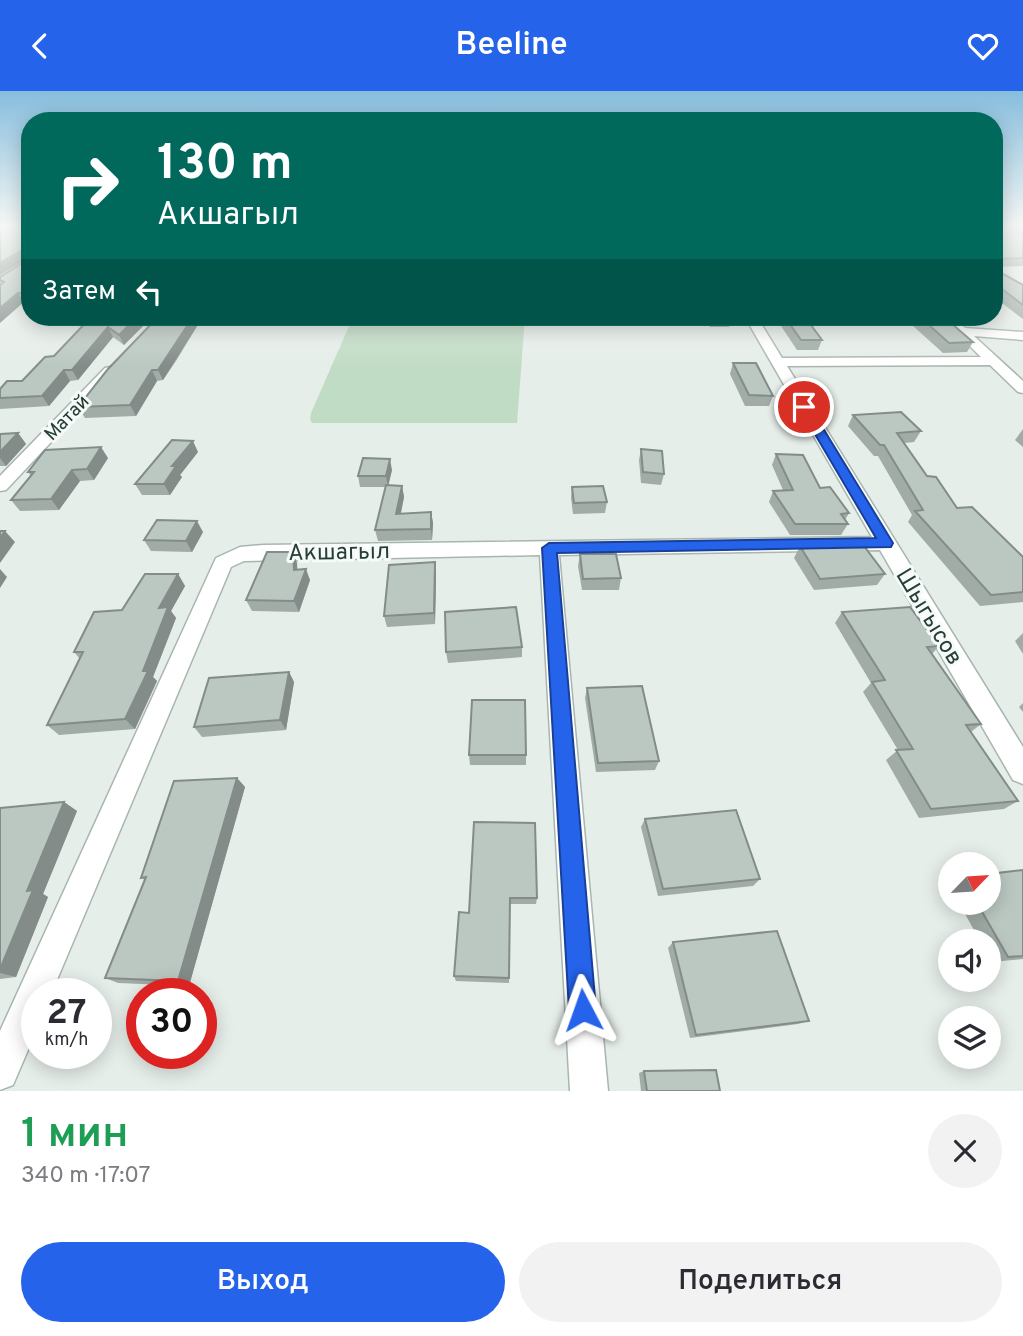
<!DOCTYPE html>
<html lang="ru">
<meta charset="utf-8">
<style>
:root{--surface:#fff;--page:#f2f2f3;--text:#2b2b33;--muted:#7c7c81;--accent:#2563eb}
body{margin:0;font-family:Overpass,sans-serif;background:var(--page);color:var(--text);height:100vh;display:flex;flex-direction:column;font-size:26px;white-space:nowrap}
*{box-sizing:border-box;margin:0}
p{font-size:23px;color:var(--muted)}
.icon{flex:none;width:38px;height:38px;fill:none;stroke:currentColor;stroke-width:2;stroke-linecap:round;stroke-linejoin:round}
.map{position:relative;height:1000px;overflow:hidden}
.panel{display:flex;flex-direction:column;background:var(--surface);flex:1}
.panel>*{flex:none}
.guide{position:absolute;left:21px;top:21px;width:982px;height:214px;border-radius:28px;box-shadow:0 4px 18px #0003;background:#00695c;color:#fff;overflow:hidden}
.needle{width:46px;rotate:65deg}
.tools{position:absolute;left:938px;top:761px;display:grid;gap:14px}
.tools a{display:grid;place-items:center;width:63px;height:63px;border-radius:50%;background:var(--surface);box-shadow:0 4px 18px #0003;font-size:35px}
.speed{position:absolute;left:21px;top:887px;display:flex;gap:14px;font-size:35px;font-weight:700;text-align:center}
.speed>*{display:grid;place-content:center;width:91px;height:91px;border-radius:50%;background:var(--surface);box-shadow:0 4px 18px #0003;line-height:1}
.speed small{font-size:18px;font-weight:400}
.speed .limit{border:10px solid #d22;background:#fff;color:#111}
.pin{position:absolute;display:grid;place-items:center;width:60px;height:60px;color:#fff;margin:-30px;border:4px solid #fff;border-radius:50%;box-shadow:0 2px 7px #0007}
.me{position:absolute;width:77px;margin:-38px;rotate:356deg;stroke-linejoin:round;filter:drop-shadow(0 0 5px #0008)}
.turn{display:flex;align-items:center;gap:24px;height:147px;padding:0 21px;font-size:32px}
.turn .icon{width:91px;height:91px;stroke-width:2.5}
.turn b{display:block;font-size:49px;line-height:60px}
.then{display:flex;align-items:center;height:66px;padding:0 21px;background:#0003;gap:14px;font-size:26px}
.round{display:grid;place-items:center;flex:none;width:74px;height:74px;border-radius:37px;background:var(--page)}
.headline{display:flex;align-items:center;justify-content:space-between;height:119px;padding:0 21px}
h1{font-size:42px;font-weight:600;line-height:52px;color:#1e9e55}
.button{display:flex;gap:14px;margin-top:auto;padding:14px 21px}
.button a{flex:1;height:80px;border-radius:42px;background:var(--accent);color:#fff;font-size:28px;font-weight:600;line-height:80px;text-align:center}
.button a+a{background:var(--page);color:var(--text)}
header{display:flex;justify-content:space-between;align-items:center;height:91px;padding:0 21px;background:var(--accent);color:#fff;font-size:32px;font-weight:600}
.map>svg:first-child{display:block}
</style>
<header><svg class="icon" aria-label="back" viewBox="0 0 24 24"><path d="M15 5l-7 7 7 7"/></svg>Beeline<svg class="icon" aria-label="heart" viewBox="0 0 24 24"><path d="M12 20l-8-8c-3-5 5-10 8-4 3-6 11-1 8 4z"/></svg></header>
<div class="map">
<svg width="1023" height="1000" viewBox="0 0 1023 1000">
<rect width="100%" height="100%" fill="#e6eee9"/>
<path fill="#c1dcc5" d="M 353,226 L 525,226 L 517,332 L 312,332 L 310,328 L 311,322 Z"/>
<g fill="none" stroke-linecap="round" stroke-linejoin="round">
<g stroke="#a9b6af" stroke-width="3">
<path id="minor" d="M 745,226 L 757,226 L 782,267 L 981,266 L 940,226 L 953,226 L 965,237 L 1023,241 L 1023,249 L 974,245 L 1023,290 L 1023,302 L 1018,301 L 990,274 L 787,275 L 1023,656 L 1023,693 L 1013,689 L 880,459 L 559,464 L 608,1000 L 570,1000 L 540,464 L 244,470 L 231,476 L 51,903 L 37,903 L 37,938 L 13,994 L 0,999 L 0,940 L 216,467 L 240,456 L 263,454 L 872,446 Z
M 110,276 L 115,277 L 115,283 L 6,399 L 0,400 L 0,385 L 105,277 Z"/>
</g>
<use href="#minor" fill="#fff" fill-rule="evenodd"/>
</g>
<path fill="#a1aca7" d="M 0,135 L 30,135 L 30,211 L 24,211 L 0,192 L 0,186 L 26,170 L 27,168 L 0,184 Z
M 994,135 L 1023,143 L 1023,175 L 994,176 Z
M 1008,135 L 1023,135 L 1023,143 Z
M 994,178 L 1023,194 L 1023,228 L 994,206 Z
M 91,226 L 152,226 L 124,254 L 113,246 L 78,289 L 70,290 L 49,315 L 0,318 L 0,298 L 22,290 L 54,265 Z
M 158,226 L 209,226 L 205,232 L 199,232 L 176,270 L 163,289 L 157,290 L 136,325 L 85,327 L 78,316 Z
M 705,226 L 732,226 L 729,236 L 710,236 Z
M 775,226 L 805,226 L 822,249 L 818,259 L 797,259 Z
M 916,226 L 944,226 L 973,251 L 967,261 L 943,262 L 912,234 Z
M 733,272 L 773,305 L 769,315 L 745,315 L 730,283 Z
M 853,324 L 921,340 L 914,351 L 904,352 L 927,385 L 957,417 L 1023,466 L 1023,511 L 980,515 L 908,431 L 912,424 L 878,365 L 874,365 L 848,335 Z
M 1023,338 L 1023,356 L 1015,349 Z
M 18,342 L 26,353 L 6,375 L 0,375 L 0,343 Z
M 641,358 L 664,383 L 661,394 L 641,392 L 639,369 Z
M 198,361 L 180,384 L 182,386 L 170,404 L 142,404 L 135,393 Z
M 776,363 L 820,397 L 849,422 L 845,429 L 848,433 L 841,444 L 790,444 L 769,411 L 773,400 L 783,399 L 772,374 Z
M 108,367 L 94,389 L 80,390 L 59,419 L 20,420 L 11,409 L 31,385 L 28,381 Z
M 392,379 L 388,394 L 402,395 L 404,406 L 401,423 L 431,421 L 433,432 L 432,449 L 378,450 L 375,439 L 386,396 L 360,396 L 358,385 Z
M 572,396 L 607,411 L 605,422 L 573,423 L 571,407 Z
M 203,441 L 192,461 L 151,460 L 144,449 Z
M 807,452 L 885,483 L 877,494 L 814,499 L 794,467 L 800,455 L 805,455 Z
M 580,463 L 621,487 L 619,499 L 582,499 L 578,475 Z
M 297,472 L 297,478 L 310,489 L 299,521 L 252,520 L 246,509 Z
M 178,483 L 185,495 L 171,520 L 176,527 L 153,586 L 157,590 L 135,638 L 59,644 L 47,634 L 80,568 L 74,561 L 122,519 Z
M 436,483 L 435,533 L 387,536 L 384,525 Z
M 842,521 L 939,555 L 932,563 L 981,633 L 971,641 L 1018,710 L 1004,718 L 919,727 L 886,669 L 898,659 L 863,601 L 871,592 L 835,532 Z
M 1023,542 L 1023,563 L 1015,550 Z
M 522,556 L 522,566 L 448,572 L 446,561 Z
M 289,581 L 294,591 L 286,639 L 202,646 L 194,636 Z
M 587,597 L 659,670 L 655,679 L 596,681 L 585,607 Z
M 1023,612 L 1023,621 L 1019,616 Z
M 469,664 L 526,664 L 526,674 L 470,674 Z
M 237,687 L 245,696 L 189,895 L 118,892 L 105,887 L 145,789 L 141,787 Z
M 64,711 L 77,720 L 43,803 L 48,806 L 16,886 L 0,888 L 0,717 Z
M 645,728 L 760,788 L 753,795 L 658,805 L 641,736 Z
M 474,731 L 537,807 L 536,813 L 510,813 L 509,892 L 456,890 L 454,885 L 469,822 Z
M 1023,779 L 1023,868 L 992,871 L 989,865 L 989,850 L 980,850 L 959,812 L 989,812 Z
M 673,851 L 809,930 L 798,933 L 690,947 L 668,857 Z
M 644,980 L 720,1000 L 641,1000 L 639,982 Z"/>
<path fill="#838c88" d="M 24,158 L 29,167 L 0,184 L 0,172 Z
M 18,202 L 24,211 L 0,232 L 0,217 Z
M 137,226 L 152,226 L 124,254 L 119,244 Z
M 193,226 L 197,226 L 199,232 L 163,289 L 158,279 Z
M 203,226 L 209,226 L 205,232 Z
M 108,236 L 113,246 L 78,289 L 72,279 Z
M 64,279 L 70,290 L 49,315 L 42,305 Z
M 152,279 L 157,290 L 136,325 L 130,314 Z
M 18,342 L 26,353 L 6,375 L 0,367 L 0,361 Z
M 193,350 L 198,361 L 180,384 L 182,386 L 170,404 L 164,393 L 172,375 Z
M 101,356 L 108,367 L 94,389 L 87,378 Z
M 390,368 L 392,379 L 388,396 L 386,385 Z
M 72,379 L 80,390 L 59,419 L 51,408 Z
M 402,395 L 404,406 L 398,434 L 396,423 Z
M 431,421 L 433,432 L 432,449 L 431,438 Z
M 197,430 L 203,441 L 192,461 L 186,450 Z
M 5,440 L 15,451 L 0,472 L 0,447 Z
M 293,461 L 297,472 L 298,490 L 294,479 Z
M 435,471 L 436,483 L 435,533 L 434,522 Z
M 0,478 L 7,486 L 0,497 Z
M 306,478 L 310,489 L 299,521 L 294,510 Z
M 178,483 L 185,495 L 171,520 L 176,527 L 153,586 L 157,590 L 135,638 L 125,628 L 143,580 L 159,517 Z
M 289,581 L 294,591 L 286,639 L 280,629 Z
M 237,687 L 245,696 L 189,895 L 178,890 Z
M 64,711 L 77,720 L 43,803 L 48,806 L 16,886 L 0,882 L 0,878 L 27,800 Z"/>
<path fill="#bbc8c2" stroke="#838c88" stroke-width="2" d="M 0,135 L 30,135 L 30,199 L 27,201 L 18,202 L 0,217 L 0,194 L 4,191 L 0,189 L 0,186 L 26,170 L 28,160 L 24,158 L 0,172 Z
M 994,135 L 1004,135 L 1023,143 L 1023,167 L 994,168 Z
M 994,178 L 1023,194 L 1023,214 L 998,195 L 994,196 Z
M 91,226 L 137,226 L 119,244 L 108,236 L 72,279 L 64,279 L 42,305 L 0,307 L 0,298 L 7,290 L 22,290 L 45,266 L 54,265 Z
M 158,226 L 193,226 L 158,279 L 152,279 L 130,314 L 78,316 L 108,278 Z
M 785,226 L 805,226 L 822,249 L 801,249 Z
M 920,226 L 944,226 L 973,251 L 949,252 Z
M 733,272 L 756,272 L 773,305 L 749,304 Z
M 901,321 L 921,340 L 897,342 L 927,385 L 936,386 L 957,417 L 972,416 L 1023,466 L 1023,501 L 991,504 L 915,420 L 923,419 L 884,354 L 880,354 L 853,324 Z
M 18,342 L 0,361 L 0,343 Z
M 172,349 L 193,350 L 172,375 L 176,375 L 164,393 L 135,393 Z
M 101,356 L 87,378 L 72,379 L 51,408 L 11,409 L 34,381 L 28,381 L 45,359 Z
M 641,358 L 662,360 L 664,383 L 643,381 Z
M 776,363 L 803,364 L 820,397 L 830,396 L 849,422 L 841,423 L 848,433 L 795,433 L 773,400 L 793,399 Z
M 363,367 L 390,368 L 386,385 L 358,385 Z
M 386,394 L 402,395 L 396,423 L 431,421 L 431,438 L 375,439 Z
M 603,395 L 607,411 L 574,412 L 572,396 Z
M 157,429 L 197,430 L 186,450 L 144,449 Z
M 0,440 L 5,440 L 0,447 Z
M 861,451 L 885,483 L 820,488 L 800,455 L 809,455 L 807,452 Z
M 267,461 L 293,461 L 294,479 L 306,478 L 294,510 L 246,509 Z
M 580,463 L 616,463 L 621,487 L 583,488 Z
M 435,471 L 434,522 L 384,525 L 389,474 Z
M 145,483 L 178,483 L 159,517 L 168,516 L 143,580 L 148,580 L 125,628 L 47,634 L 83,561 L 74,561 L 94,521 L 122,519 Z
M 516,516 L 522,556 L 446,561 L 445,521 Z
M 910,516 L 939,555 L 927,556 L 981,633 L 966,634 L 1018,710 L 931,718 L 896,659 L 913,658 L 872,591 L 885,589 L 842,521 Z
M 289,581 L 280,629 L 194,636 L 209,587 Z
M 642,595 L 659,670 L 598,672 L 587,597 Z
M 472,609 L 525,609 L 526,664 L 469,664 Z
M 237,687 L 178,890 L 105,887 L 146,786 L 141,787 L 174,690 Z
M 64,711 L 27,800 L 33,799 L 0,878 L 0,717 Z
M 736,719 L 760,788 L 663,798 L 645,728 Z
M 474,731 L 535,732 L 537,807 L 510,807 L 509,887 L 454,885 L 459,821 L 469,822 Z
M 1023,779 L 1023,865 L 1008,866 L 977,812 L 989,812 L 989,783 Z
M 777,840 L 809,930 L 696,944 L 673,851 Z
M 716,979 L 720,1000 L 647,1000 L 644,980 Z"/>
<linearGradient id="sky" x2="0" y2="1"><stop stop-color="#86bddd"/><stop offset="0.49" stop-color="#f4f7f5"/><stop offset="1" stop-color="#f4f7f5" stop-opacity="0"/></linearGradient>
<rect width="1023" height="275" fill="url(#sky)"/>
<path fill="#2563eb" stroke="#184099" stroke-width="2" d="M 800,314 L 810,316 L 893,452 L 891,456 L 557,462 L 596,919 L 592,928 L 583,932 L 573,928 L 569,919 L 542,457 L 549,452 L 876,447 L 799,316 Z"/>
<g text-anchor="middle" stroke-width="6" stroke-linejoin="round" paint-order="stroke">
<g font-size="19" fill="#263e35" stroke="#f6faf8">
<text transform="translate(66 326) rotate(-46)" y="7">Матай</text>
</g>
<g font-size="23" fill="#263e35" stroke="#f6faf8">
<text transform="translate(339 460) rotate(-1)" y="8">Акшагыл</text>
<text transform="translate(930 525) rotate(59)" y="8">Шыгысов</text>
</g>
</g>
</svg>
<div class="tools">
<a><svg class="needle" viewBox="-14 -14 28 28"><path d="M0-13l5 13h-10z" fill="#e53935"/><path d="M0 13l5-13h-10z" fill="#7c7c81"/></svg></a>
<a><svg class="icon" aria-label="sound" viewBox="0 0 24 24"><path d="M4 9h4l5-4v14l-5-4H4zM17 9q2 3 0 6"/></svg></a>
<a><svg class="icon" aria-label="layers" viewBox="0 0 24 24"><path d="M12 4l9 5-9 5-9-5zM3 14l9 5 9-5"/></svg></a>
</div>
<div class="speed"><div>27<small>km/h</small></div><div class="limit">30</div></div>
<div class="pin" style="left:804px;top:316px;background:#d93025"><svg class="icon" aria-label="arrive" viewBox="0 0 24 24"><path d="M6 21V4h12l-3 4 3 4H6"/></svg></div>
<svg class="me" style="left:583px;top:919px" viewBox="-20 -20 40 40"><path d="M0-17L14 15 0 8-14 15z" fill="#2563eb" stroke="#fff" stroke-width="4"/></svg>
<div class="guide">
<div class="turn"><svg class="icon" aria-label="right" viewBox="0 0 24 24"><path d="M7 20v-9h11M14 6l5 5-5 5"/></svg><div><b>130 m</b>Акшагыл</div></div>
<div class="then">Затем<svg class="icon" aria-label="left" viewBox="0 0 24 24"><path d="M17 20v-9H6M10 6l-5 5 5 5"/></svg></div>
</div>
</div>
<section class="panel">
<div class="headline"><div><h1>1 мин</h1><p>340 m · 17:07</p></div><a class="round"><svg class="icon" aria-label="close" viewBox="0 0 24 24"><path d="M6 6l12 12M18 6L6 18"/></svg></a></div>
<div class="button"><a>Выход</a><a>Поделиться</a></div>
</section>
